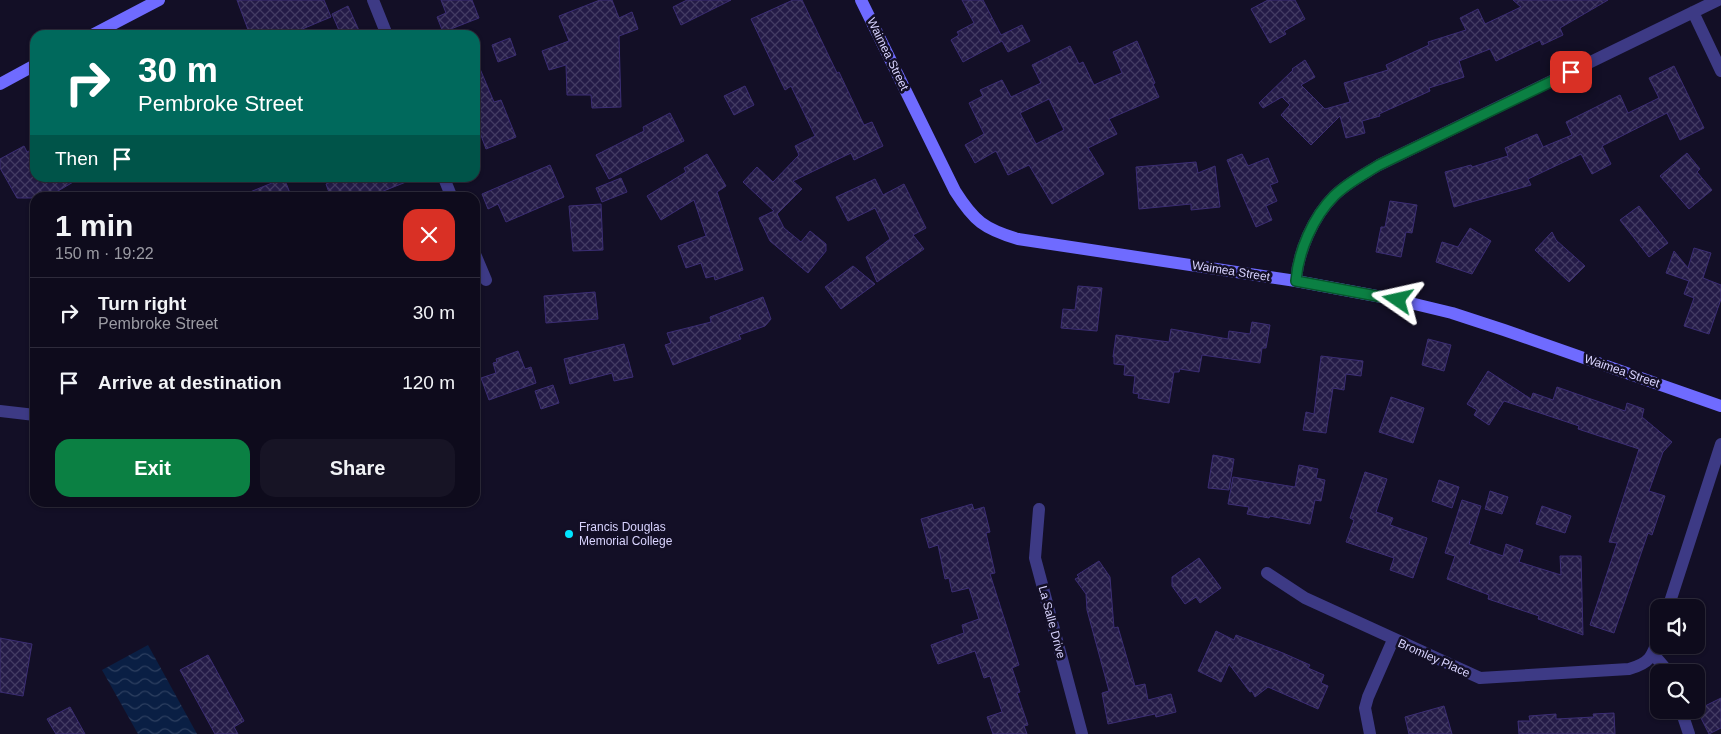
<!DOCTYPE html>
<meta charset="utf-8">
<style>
:root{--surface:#0e0b1c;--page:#171425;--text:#f1f3f6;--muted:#9b9ba3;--line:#2e2b3b;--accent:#0b8043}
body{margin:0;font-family:Arial,sans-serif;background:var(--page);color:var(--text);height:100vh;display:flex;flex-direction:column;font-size:19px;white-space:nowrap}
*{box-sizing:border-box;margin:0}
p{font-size:16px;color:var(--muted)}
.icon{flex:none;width:28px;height:28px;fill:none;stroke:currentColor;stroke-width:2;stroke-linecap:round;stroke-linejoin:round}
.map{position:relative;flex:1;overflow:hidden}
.side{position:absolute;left:30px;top:192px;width:450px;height:315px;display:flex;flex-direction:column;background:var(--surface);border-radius:15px;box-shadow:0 1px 4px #0004,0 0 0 1px var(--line)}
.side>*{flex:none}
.guide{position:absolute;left:30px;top:30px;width:450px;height:152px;border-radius:15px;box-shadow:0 1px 4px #0004,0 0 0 1px var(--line);background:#00695c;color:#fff;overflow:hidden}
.buttons{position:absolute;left:1650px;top:599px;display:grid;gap:10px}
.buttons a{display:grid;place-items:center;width:55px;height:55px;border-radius:10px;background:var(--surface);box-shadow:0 1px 4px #0004,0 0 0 1px var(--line);font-size:25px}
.pin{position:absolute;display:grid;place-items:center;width:42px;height:42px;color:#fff;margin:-21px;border-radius:10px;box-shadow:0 2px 8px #0006}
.me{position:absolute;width:55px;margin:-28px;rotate:281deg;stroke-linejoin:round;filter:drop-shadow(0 0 4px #0008)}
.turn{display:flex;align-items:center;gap:18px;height:105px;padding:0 25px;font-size:22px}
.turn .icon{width:65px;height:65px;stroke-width:2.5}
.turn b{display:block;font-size:35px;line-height:42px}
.then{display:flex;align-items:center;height:48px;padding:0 25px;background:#0003;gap:10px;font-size:19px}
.round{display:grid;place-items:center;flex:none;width:52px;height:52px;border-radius:15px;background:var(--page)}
.summary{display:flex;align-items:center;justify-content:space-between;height:85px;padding:0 25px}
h1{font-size:30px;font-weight:700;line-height:38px}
.button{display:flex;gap:10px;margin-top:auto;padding:10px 25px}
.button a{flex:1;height:58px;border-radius:15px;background:var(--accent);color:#fff;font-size:20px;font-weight:700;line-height:58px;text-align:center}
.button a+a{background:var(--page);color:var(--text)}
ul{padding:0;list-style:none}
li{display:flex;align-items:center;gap:15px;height:70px;padding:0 25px;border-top:1px solid var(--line)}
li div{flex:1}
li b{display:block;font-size:19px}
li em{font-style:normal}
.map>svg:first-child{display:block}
</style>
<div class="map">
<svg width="1721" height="734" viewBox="0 0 1721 734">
<defs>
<pattern id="water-waves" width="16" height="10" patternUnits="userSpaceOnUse" patternTransform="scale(1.25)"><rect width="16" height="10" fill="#0a1f44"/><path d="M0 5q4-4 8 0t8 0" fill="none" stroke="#2d3f60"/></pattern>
<pattern id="building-cross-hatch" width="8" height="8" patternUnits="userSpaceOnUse" patternTransform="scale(1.25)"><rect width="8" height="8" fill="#241b47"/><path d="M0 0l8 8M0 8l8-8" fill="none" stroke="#433b63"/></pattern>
</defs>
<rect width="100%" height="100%" fill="#130f26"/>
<path fill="url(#water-waves)" d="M 148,645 L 197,734 L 138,734 L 102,670 Z"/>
<path fill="url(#building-cross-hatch)" stroke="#3b2d73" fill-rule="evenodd" d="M 237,0 L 324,0 L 331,17 L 288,35 L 250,35 Z
M 441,0 L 472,0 L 479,18 L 443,32 L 437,17 L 446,13 Z
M 600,0 L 612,0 L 619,18 L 632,12 L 638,29 L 619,36 L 621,107 L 592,108 L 591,95 L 567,95 L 566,65 L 549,70 L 542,51 L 569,41 L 559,16 Z
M 687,0 L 731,0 L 681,25 L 673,7 Z
M 793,0 L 802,0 L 837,73 L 839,72 L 864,125 L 872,122 L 883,146 L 854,160 L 851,153 L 793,181 L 802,189 L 777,214 L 784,228 L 801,242 L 810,231 L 826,244 L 826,251 L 808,273 L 770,241 L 759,218 L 774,211 L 743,182 L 757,167 L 773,182 L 799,155 L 795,146 L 815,136 L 791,86 L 785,90 L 751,19 Z
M 962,0 L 983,0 L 1001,35 L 1022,25 L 1030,41 L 1008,52 L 1002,41 L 963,62 L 951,40 L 959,35 L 957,32 L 974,23 Z
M 1268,0 L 1295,0 L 1305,19 L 1284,31 L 1286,34 L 1270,43 L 1251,9 Z
M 1513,0 L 1608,0 L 1560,28 L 1563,35 L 1542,45 L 1540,40 L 1496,61 L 1490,49 L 1459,61 L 1464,77 L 1429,88 L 1430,91 L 1379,114 L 1380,116 L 1362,121 L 1365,133 L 1346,138 L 1340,116 L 1311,145 L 1281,115 L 1290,105 L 1282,97 L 1263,108 L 1259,103 L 1293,70 L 1292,69 L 1305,60 L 1315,77 L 1301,85 L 1325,109 L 1350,102 L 1344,83 L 1388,70 L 1386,65 L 1429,45 L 1428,42 L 1466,30 L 1460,18 L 1478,9 L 1485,24 L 1521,7 Z
M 348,6 L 361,35 L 341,35 L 332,14 Z
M 510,38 L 516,55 L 498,62 L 492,45 Z
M 1137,41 L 1155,83 L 1153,84 L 1159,97 L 1109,119 L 1117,134 L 1088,148 L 1104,174 L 1052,204 L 1029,165 L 1008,175 L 996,151 L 975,163 L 965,145 L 984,134 L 969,103 L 983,96 L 980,90 L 1002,80 L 1011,97 L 1041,83 L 1032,65 L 1070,46 L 1079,64 L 1083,62 L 1094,85 L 1122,73 L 1113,52 ZM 1049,99 L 1064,130 L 1036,144 L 1020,113 Z
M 475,57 L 494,102 L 501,100 L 516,137 L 486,149 L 479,130 L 475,132 Z
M 1674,66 L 1704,128 L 1680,140 L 1667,113 L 1602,146 L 1611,164 L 1592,174 L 1581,154 L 1528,179 L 1531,185 L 1454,207 L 1445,172 L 1471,165 L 1472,167 L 1508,156 L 1505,148 L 1537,134 L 1543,147 L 1572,135 L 1566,122 L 1620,95 L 1628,113 L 1659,98 L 1649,78 Z
M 745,86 L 754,105 L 734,115 L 724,96 Z
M 670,113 L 684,141 L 609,179 L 596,155 L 644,131 L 643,127 Z
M 24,146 L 27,152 L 35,148 L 35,178 L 80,178 L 46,198 L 17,198 L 0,168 L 0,159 Z
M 1687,153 L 1700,169 L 1697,172 L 1712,190 L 1689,209 L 1660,176 Z
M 707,154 L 726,186 L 717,192 L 743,270 L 715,280 L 714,276 L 706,278 L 701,263 L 686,268 L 678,246 L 706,236 L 694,200 L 661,220 L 647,196 L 686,172 L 684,168 Z
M 1242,154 L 1248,166 L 1268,158 L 1278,182 L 1270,185 L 1277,201 L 1266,206 L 1272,220 L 1256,227 L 1227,160 Z
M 1196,162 L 1198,173 L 1215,166 L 1220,207 L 1191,210 L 1191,204 L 1139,209 L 1136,167 Z
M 550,165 L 564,197 L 506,222 L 498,204 L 488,209 L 482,194 Z
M 284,178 L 292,198 L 238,198 L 238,197 Z
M 341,178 L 416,178 L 381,192 L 383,198 L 331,198 L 326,184 Z
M 621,178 L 627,192 L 602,202 L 596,188 Z
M 875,179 L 883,195 L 904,184 L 926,228 L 913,235 L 924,249 L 877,282 L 866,257 L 890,239 L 875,208 L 848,221 L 836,197 Z
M 1390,201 L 1417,205 L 1412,233 L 1406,232 L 1401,257 L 1376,252 L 1381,227 L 1385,227 Z
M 601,204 L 603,250 L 573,251 L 569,206 Z
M 1639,206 L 1668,243 L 1649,257 L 1620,220 Z
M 1470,228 L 1491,241 L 1472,274 L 1436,262 L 1442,242 L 1458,247 Z
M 1552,232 L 1556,240 L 1585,266 L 1569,282 L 1535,250 Z
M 1694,248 L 1711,253 L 1703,278 L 1721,285 L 1721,299 L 1709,334 L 1684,326 L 1694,298 L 1684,294 L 1689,281 L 1666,273 L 1674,251 L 1688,268 Z
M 853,266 L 875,284 L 841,309 L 825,287 Z
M 1078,286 L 1102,288 L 1097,331 L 1061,328 L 1063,309 L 1075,310 Z
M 595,292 L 598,319 L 546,323 L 544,296 Z
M 763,297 L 771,319 L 765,326 L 739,335 L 741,339 L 673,365 L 665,345 L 671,343 L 667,333 L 711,322 L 710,317 Z
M 1252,322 L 1270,325 L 1266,348 L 1262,348 L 1260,363 L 1202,355 L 1199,372 L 1180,369 L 1179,372 L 1174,372 L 1169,403 L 1138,398 L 1139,394 L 1133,393 L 1135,376 L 1124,375 L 1125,365 L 1114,364 L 1114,357 L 1113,357 L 1116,335 L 1169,342 L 1171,329 L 1228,339 L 1229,331 L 1250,334 Z
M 1428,339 L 1451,345 L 1444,371 L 1422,365 Z
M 624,344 L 633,377 L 614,381 L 612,373 L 570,384 L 564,359 Z
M 518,351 L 525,369 L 531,367 L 536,383 L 489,400 L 481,378 L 496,373 L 493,363 L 497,362 L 496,359 Z
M 1321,356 L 1363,361 L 1361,376 L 1346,374 L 1344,390 L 1333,388 L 1326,433 L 1303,430 L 1306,412 L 1314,414 Z
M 1488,371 L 1531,399 L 1533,393 L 1553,400 L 1557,387 L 1625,411 L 1627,403 L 1644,409 L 1642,417 L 1672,442 L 1663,452 L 1649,491 L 1665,496 L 1652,535 L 1648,533 L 1614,633 L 1590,625 L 1617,543 L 1609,542 L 1639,449 L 1578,429 L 1579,426 L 1504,401 L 1489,425 L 1474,415 L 1477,410 L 1467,404 Z
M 553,385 L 559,403 L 541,409 L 535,391 Z
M 1391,397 L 1424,408 L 1413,443 L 1379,432 Z
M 1213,455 L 1234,459 L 1229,490 L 1208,488 Z
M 1299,465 L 1318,469 L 1316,478 L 1325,480 L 1321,501 L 1315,500 L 1310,524 L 1270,516 L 1269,518 L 1247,514 L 1249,507 L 1228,504 L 1233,477 L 1295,487 Z
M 1365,472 L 1387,479 L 1376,512 L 1393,518 L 1390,525 L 1427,538 L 1413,578 L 1390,570 L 1394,558 L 1346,542 L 1354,520 L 1350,518 Z
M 1439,480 L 1459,487 L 1452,508 L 1432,501 Z
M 1490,491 L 1508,497 L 1502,514 L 1485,509 Z
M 1462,500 L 1481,506 L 1469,544 L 1503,556 L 1506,544 L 1523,550 L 1519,562 L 1561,575 L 1560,556 L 1581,556 L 1583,635 L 1538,619 L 1539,616 L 1488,599 L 1489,595 L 1447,579 L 1455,556 L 1445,553 Z
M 972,504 L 974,510 L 984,507 L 990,532 L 986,533 L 995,573 L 990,574 L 1019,665 L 1012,668 L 1020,692 L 1017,693 L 1028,725 L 1024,726 L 1027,734 L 993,734 L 987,717 L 1002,712 L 990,676 L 984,678 L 975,651 L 938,664 L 931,645 L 964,633 L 962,625 L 979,619 L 969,588 L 952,592 L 949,578 L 945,579 L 938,545 L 929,548 L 921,519 Z
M 1542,506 L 1571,516 L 1565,533 L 1536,524 Z
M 1199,558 L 1221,588 L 1200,603 L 1196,597 L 1185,604 L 1172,586 L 1172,577 Z
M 1099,561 L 1110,577 L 1114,628 L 1118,627 L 1135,686 L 1145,684 L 1148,700 L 1171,694 L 1176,712 L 1156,717 L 1155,714 L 1108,724 L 1102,693 L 1109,691 L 1087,610 L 1086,594 L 1075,579 L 1079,577 L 1077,575 Z
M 1216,631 L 1234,640 L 1236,635 L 1283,653 L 1310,665 L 1308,668 L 1324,675 L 1321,683 L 1328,686 L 1318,709 L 1268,687 L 1255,697 L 1252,691 L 1250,692 L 1229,664 L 1221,682 L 1198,671 Z
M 0,638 L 32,644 L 23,696 L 0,692 Z
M 208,655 L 244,721 L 234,727 L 238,734 L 215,734 L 180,670 Z
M 1721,698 L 1721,728 L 1709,734 L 1697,710 Z
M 1444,706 L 1452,734 L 1409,734 L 1405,717 Z
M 70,707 L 85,734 L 56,734 L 47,719 Z
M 1614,713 L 1615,734 L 1519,734 L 1518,721 L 1530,721 L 1529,716 L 1556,714 L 1556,719 L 1594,717 L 1593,714 Z"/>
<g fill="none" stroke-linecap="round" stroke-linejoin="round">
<path stroke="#3d3a85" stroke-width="12" d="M 373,0 L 387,35
M 1693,12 L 1721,71
M 444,178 L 452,198
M 475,254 L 486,280
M 1296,281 C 1298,252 1313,217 1334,196 C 1347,183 1363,175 1379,165 L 1718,0
M 0,411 L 35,415
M 1039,509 L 1035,558 L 1082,734
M 1267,573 L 1305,598 L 1480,678 L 1629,669 C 1650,663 1652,657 1659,637
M 1668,608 L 1721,444
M 1653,654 L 1665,668 L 1667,672
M 1681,710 L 1689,734
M 1370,734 L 1365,708 L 1368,697 L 1393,640"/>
<path stroke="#6f6bff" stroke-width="12" d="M 861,0 L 955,191 C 974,221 984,229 1018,239 L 1296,281 L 1398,300 L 1452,313 L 1504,330 L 1721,406
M 92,35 L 159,0
M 0,84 L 35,65"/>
</g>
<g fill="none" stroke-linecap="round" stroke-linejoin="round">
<g stroke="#07532c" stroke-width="12">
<path id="route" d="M 1398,300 L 1296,281 C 1298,252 1313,217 1334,196 C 1347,183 1363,175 1379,165 L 1571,72"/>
</g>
<use href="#route" stroke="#0b8043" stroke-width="9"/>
</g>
<circle fill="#00e5ff" stroke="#130f26" stroke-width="2" cx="569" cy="534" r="5"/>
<g text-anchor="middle" stroke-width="5" stroke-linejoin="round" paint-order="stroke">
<g font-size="12" fill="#d9d4ff" stroke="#130f26">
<text transform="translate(888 54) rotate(64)" y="4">Waimea Street</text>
<text transform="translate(1231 271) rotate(9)" y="4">Waimea Street</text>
<text transform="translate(1622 371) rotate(19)" y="4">Waimea Street</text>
<text transform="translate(1052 622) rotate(75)" y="4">La Salle Drive</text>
<text transform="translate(1434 658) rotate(24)" y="4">Bromley Place</text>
</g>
<g font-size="12" fill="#d9d4ff" stroke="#130f26" text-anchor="start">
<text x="579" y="531">Francis Douglas<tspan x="579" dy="14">Memorial College</tspan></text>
</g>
</g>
</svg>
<div class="buttons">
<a><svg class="icon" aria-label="sound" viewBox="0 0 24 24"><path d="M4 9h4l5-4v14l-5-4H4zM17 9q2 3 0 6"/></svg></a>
<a><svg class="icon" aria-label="search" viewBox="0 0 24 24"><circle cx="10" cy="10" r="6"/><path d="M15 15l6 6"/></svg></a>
</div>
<div class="pin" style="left:1571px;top:72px;background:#d93025"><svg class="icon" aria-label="arrive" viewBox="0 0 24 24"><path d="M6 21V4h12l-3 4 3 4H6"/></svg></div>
<svg class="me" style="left:1398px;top:300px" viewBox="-20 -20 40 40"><path d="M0-17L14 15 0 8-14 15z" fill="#0b8043" stroke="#fff" stroke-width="4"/></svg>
<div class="guide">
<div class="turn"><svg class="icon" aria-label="right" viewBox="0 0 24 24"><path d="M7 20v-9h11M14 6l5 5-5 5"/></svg><div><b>30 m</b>Pembroke Street</div></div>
<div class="then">Then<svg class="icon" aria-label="arrive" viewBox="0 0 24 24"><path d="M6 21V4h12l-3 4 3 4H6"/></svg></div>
</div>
<section class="side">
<div class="summary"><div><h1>1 min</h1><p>150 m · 19:22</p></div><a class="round" style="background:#d93025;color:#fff"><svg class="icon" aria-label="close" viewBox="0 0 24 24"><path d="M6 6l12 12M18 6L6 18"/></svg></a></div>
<ul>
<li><svg class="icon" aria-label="right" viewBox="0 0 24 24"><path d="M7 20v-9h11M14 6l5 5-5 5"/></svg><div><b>Turn right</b><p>Pembroke Street</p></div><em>30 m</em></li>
<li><svg class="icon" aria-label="arrive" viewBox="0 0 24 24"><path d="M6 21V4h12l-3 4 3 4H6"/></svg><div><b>Arrive at destination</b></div><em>120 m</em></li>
</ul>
<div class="button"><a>Exit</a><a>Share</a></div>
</section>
</div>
